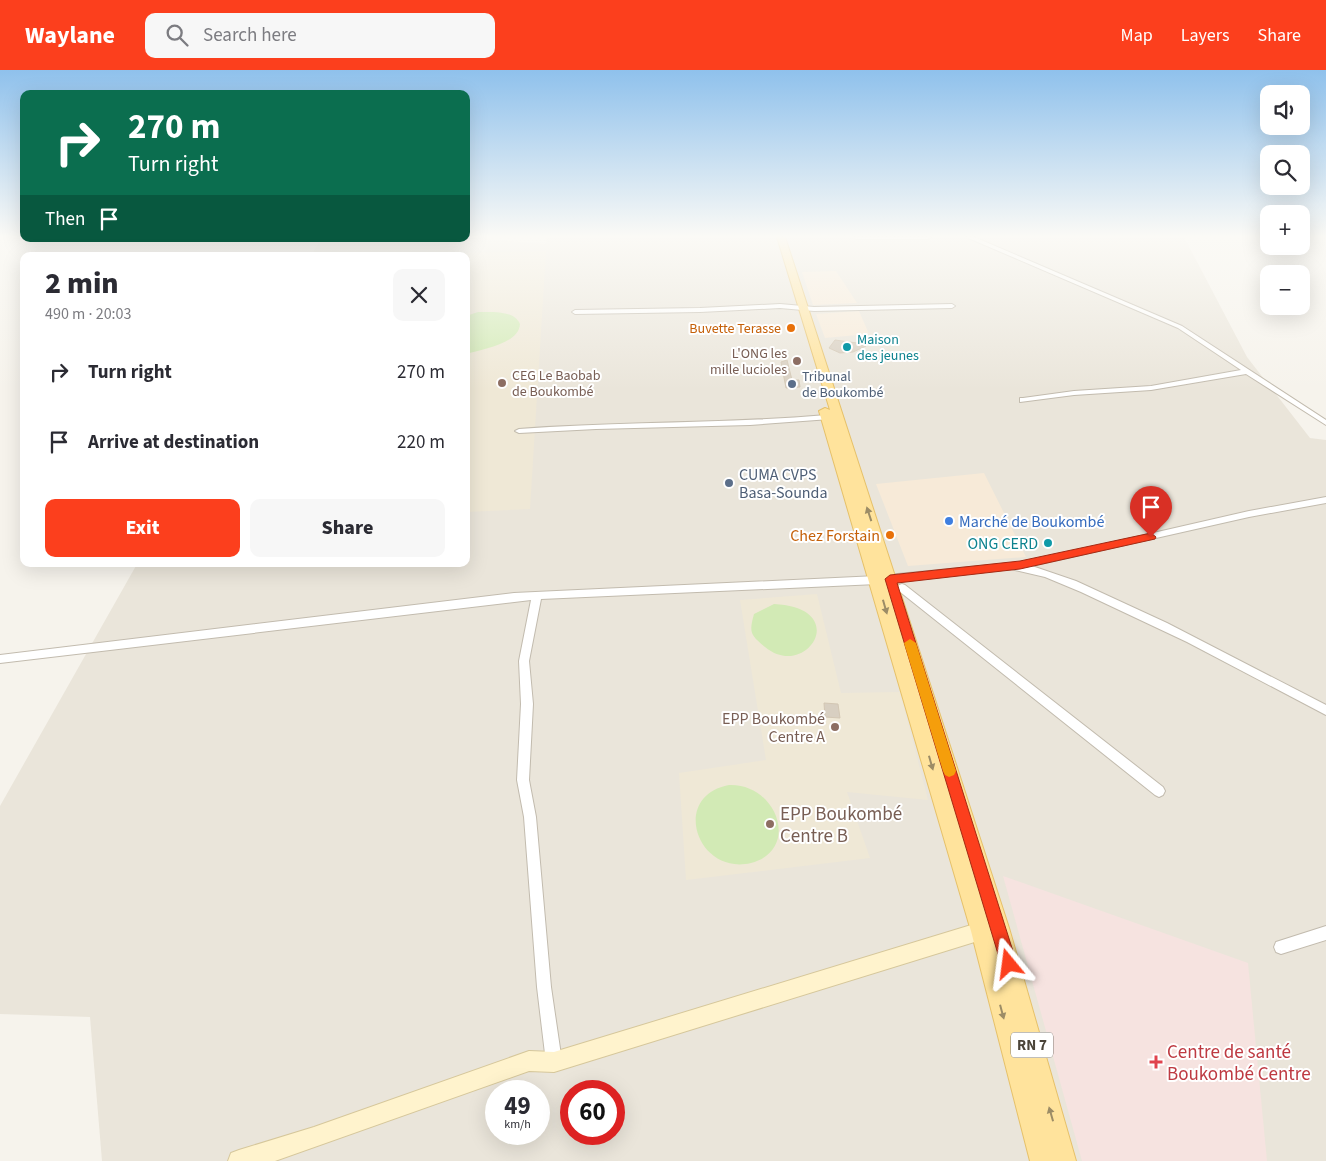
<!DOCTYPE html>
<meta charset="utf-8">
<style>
:root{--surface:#fff;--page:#f7f7f7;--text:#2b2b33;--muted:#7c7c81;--accent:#fc3f1d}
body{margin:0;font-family:"Source Sans 3",sans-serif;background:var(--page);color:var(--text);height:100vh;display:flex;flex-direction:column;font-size:19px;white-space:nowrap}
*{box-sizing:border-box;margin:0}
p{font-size:16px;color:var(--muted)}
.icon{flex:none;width:28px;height:28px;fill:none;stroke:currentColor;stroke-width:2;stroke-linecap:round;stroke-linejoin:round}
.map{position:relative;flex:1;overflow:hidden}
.panel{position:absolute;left:20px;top:182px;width:450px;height:315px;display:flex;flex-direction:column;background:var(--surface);border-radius:10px;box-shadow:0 5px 20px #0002}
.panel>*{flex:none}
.hud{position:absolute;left:20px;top:20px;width:450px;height:152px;border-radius:10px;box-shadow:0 5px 20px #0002;background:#0b6e4f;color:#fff;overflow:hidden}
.tools{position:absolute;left:1260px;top:15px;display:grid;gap:10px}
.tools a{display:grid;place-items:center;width:50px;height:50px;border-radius:10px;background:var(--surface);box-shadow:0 5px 20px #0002;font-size:25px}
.speed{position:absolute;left:485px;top:1010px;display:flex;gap:10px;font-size:25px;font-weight:700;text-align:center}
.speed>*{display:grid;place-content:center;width:65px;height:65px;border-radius:50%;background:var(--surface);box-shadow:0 5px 20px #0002;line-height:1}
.speed small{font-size:12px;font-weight:400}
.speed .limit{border:8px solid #d22;background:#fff;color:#111}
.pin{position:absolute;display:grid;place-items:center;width:42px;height:42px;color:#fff;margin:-51px -21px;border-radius:50% 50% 50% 0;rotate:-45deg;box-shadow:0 0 5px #0007}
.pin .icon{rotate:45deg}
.me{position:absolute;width:55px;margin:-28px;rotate:344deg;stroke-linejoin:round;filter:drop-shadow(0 0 4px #0008)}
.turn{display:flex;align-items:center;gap:18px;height:105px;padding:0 25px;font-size:22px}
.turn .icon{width:65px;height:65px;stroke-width:2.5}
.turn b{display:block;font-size:35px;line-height:42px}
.then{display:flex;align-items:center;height:48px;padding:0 25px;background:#0003;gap:10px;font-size:19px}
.round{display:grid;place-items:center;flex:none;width:52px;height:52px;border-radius:10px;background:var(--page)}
.head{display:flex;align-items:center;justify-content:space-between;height:85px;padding:0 25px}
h1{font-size:30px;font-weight:800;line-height:38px}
.primary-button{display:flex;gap:10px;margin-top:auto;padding:10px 25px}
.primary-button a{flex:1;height:58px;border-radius:10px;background:var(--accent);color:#fff;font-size:20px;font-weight:800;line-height:58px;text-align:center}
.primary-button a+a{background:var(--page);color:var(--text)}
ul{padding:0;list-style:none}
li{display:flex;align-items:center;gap:15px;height:70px;padding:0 25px}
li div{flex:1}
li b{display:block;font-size:19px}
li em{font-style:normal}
header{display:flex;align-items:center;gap:30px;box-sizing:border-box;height:70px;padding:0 25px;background:var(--accent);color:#fff}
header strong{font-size:24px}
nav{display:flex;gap:28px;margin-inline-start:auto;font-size:18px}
.search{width:350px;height:45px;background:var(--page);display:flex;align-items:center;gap:12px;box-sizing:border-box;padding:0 18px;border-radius:10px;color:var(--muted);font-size:19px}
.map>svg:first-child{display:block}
</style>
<header>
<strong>Waylane</strong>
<div class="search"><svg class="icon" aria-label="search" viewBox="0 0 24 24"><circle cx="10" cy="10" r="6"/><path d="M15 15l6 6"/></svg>Search here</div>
<nav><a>Map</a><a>Layers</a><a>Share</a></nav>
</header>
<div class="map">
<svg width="1326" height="1091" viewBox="0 0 1326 1091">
<rect width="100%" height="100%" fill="#f6f3ec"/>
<path fill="#eae5da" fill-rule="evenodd" d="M 466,167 L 545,174 L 548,167 L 1184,167 L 1247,287 L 1310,368 L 1326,370 L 1326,1091 L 102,1091 L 90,947 L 0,944 L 0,736 L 137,494 L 466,494 L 466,186 L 311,186 L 321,169 ZM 496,1021 L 539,1021 L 539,1064 L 496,1064 ZM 571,1021 L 614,1021 L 614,1064 L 571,1064 Z"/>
<path fill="#f7ead8" d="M 836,201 L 857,233 L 813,235 L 802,202 Z
M 859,241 L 869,264 L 825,268 L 816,244 Z
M 984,403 L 1026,487 L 908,496 L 876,414 Z"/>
<path fill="#efe8d6" d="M 546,181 L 530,439 L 466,442 L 466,186 L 366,186 Z
M 817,524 L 841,623 L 900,622 L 928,730 L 847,722 L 870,788 L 686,810 L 679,703 L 766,690 L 740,530 Z"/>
<path fill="#f6e3e0" d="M 1003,806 L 1248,893 L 1267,1091 L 1082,1091 Z"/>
<path fill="#d2eab5" d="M 478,242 C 492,242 514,240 520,254 C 519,274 482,279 466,284 L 466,246 Z
M 774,534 C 853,538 806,611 765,577 C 750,565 749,562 754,544 Z
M 729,715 C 777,713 801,780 751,793 C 697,806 670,726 729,715 Z"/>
<path fill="#d8cfc1" stroke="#d3c7b4" d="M 835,270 L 857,273 L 866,276 L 853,282 L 840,283 L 829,278 Z
M 787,290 L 792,310 L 799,310 L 800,317 L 786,318 L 781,292 Z
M 824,633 L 838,634 L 840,648 L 825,647 Z"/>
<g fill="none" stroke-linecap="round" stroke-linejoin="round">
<g stroke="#c2bbae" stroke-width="2">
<path id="street" d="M 853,167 L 931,167 L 928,169 L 856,169 Z
M 966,167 L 974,167 L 1182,256 L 1326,350 L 1326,355 L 1246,304 L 1151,320 L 1074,325 L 1020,332 L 1020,328 L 1023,328 L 1074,321 L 1151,316 L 1241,300 L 1178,258 Z
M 780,234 L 814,237 L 952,234 L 955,236 L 952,238 L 814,241 L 780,238 L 700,242 L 575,244 L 572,242 L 575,240 L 700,238 Z
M 827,345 L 830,345 L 830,349 L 750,355 L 596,359 L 519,363 L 515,361 L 519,359 C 622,351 725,354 827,345 Z
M 1326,427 L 1326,433 L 1249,447 L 1032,496 L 1076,511 L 1167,553 L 1326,635 L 1326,645 L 1187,572 L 1081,522 L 1045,507 L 1011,499 L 877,514 L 541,529 L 529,591 L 533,634 L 529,710 L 536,747 L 551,917 L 562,992 L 559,997 L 554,1000 L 549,997 L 546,992 L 537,917 L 524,747 L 517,710 L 521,634 L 519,591 L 531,530 L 0,593 L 0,585 L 514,523 L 877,506 L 1011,493 L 1018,494 L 1249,441 Z
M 902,514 L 905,515 L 1163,717 L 1165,721 L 1163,725 L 1159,727 L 1155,725 L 899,521 L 897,518 L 899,515 Z
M 1326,856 L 1326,870 L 1281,884 L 1276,882 L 1274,877 L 1276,872 Z"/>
</g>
<g stroke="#d6c79b" stroke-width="2">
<path id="secondary" d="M 981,852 L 988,854 L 990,861 L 988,868 L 981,870 L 554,1002 L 529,1001 L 275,1091 L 228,1091 L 231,1083 L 239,1080 L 314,1057 L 529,981 L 554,982 Z"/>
</g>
<g stroke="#e6c16a" stroke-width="2">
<path id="primary" d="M 777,167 L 785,167 L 1009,858 L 1076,1091 L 1030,1091 L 971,861 L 819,341 L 825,338 L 830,340 Z"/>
</g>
<use href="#street" fill="#fff" fill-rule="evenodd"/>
<use href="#secondary" fill="#fff3cd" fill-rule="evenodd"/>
<use href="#primary" fill="#ffe39c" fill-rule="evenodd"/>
</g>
<defs><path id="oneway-solid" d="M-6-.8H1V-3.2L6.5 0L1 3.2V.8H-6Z" transform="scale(1.25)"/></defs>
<g fill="#9c8c66">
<use href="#oneway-solid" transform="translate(869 444) rotate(-108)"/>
<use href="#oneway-solid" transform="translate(885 537) rotate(74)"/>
<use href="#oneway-solid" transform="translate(931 693) rotate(74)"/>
<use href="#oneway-solid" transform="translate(1002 942) rotate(75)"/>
<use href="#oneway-solid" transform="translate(1051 1044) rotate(-106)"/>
</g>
<linearGradient id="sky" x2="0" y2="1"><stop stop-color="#8fc1ec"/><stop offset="0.52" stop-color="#fbfaf6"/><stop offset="1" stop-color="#fbfaf6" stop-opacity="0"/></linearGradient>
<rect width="1326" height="320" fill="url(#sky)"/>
<path fill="#fc3f1d" stroke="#a42913" d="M 1151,463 L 1156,467 L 1155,469 L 1020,499 L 897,513 L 1017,894 L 1015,900 L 1009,902 L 1004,900 L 1001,894 L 885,509 L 890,505 L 1020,491 Z"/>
<path fill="#f59e0b" d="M 910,569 L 916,573 L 956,701 L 954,705 L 949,707 L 945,705 L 943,701 L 904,573 Z"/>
<g fill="#e8710a" stroke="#fff" stroke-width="2">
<circle cx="791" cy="258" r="5"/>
<circle cx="890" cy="465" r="5"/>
</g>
<g fill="#0f9aa8" stroke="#fff" stroke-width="2">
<circle cx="847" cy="277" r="5"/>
<circle cx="1048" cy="473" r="5"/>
</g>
<g fill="#8d6e63" stroke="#fff" stroke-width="2">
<circle cx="797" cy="291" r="5"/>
<circle cx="502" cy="313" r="5"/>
<circle cx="835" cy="657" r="5"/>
<circle cx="770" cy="754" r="5"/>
</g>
<g fill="#5c6f8a" stroke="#fff" stroke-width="2">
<circle cx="792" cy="314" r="5"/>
<circle cx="729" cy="413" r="5"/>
</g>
<circle fill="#3f7fe0" stroke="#fff" stroke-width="2" cx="949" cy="451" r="5"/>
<path fill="#e0444e" stroke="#fff" stroke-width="2" d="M1153.5 984.5h5v5h5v5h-5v5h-5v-5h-5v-5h5z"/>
<g text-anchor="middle" stroke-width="4" stroke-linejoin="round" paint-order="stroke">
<g font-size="14" fill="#c56008" stroke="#fff" text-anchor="end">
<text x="781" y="263">Buvette Terasse</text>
</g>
<g font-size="14" fill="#0d838f" stroke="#fff" text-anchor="start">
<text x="857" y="274">Maison<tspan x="857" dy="16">des jeunes</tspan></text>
</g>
<g font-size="14" fill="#785e54" stroke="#fff" text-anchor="end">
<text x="787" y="288">L'ONG les<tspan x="787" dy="16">mille lucioles</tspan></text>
<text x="512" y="310" text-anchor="start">CEG Le Baobab<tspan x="512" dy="16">de Boukombé</tspan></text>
</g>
<g font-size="14" fill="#4e5e75" stroke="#fff" text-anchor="start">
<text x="802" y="311">Tribunal<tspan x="802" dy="16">de Boukombé</tspan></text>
</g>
<rect fill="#fff" stroke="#817c74" stroke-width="1" x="1011" y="962.5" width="42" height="25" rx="4"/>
<g font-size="15" font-weight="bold" fill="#4b4439">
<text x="1032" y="980">RN 7</text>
</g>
<g font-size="16" fill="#4e5e75" stroke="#fff" text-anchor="start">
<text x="739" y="410">CUMA CVPS<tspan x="739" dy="18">Basa-Sounda</tspan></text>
</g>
<g font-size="16" fill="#366cbe" stroke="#fff" text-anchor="start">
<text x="959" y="457">Marché de Boukombé</text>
</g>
<g font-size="16" fill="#c56008" stroke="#fff" text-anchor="end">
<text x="880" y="471">Chez Forstain</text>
</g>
<g font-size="16" fill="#0d838f" stroke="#fff" text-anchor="end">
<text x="1038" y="479">ONG CERD</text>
</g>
<g font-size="16" fill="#785e54" stroke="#fff" text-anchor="end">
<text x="825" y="654">EPP Boukombé<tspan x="825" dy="18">Centre A</tspan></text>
</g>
<g font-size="19" fill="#785e54" stroke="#fff" text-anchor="start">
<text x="780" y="750">EPP Boukombé<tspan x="780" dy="22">Centre B</tspan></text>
</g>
<g font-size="19" fill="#be3a42" stroke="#fff" text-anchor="start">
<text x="1167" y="988">Centre de santé<tspan x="1167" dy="22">Boukombé Centre</tspan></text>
</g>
</g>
</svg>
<div class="tools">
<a><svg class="icon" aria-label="sound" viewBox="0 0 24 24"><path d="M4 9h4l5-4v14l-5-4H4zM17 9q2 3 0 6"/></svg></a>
<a><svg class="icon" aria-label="search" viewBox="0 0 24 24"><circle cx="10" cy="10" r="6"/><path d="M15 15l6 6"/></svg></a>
<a>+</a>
<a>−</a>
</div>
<div class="speed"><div>49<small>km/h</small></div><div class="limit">60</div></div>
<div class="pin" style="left:1151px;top:467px;background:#d93025"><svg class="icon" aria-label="arrive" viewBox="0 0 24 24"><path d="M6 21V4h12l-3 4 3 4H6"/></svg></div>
<svg class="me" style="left:1009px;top:894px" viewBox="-20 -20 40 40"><path d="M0-17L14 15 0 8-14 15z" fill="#fc3f1d" stroke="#fff" stroke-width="4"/></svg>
<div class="hud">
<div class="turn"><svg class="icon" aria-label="right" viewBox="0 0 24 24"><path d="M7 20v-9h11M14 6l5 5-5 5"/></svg><div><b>270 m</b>Turn right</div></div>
<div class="then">Then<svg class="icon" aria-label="arrive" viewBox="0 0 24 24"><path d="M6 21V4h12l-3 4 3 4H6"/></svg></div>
</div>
<section class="panel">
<div class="head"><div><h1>2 min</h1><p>490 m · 20:03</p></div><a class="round"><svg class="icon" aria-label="close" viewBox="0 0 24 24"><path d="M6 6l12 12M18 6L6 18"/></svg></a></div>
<ul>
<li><svg class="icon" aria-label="right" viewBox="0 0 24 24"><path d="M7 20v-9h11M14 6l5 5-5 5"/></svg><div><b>Turn right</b></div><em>270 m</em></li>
<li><svg class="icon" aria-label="arrive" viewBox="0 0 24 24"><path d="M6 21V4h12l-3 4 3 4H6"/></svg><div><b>Arrive at destination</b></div><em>220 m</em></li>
</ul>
<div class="primary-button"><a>Exit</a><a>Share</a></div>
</section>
</div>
